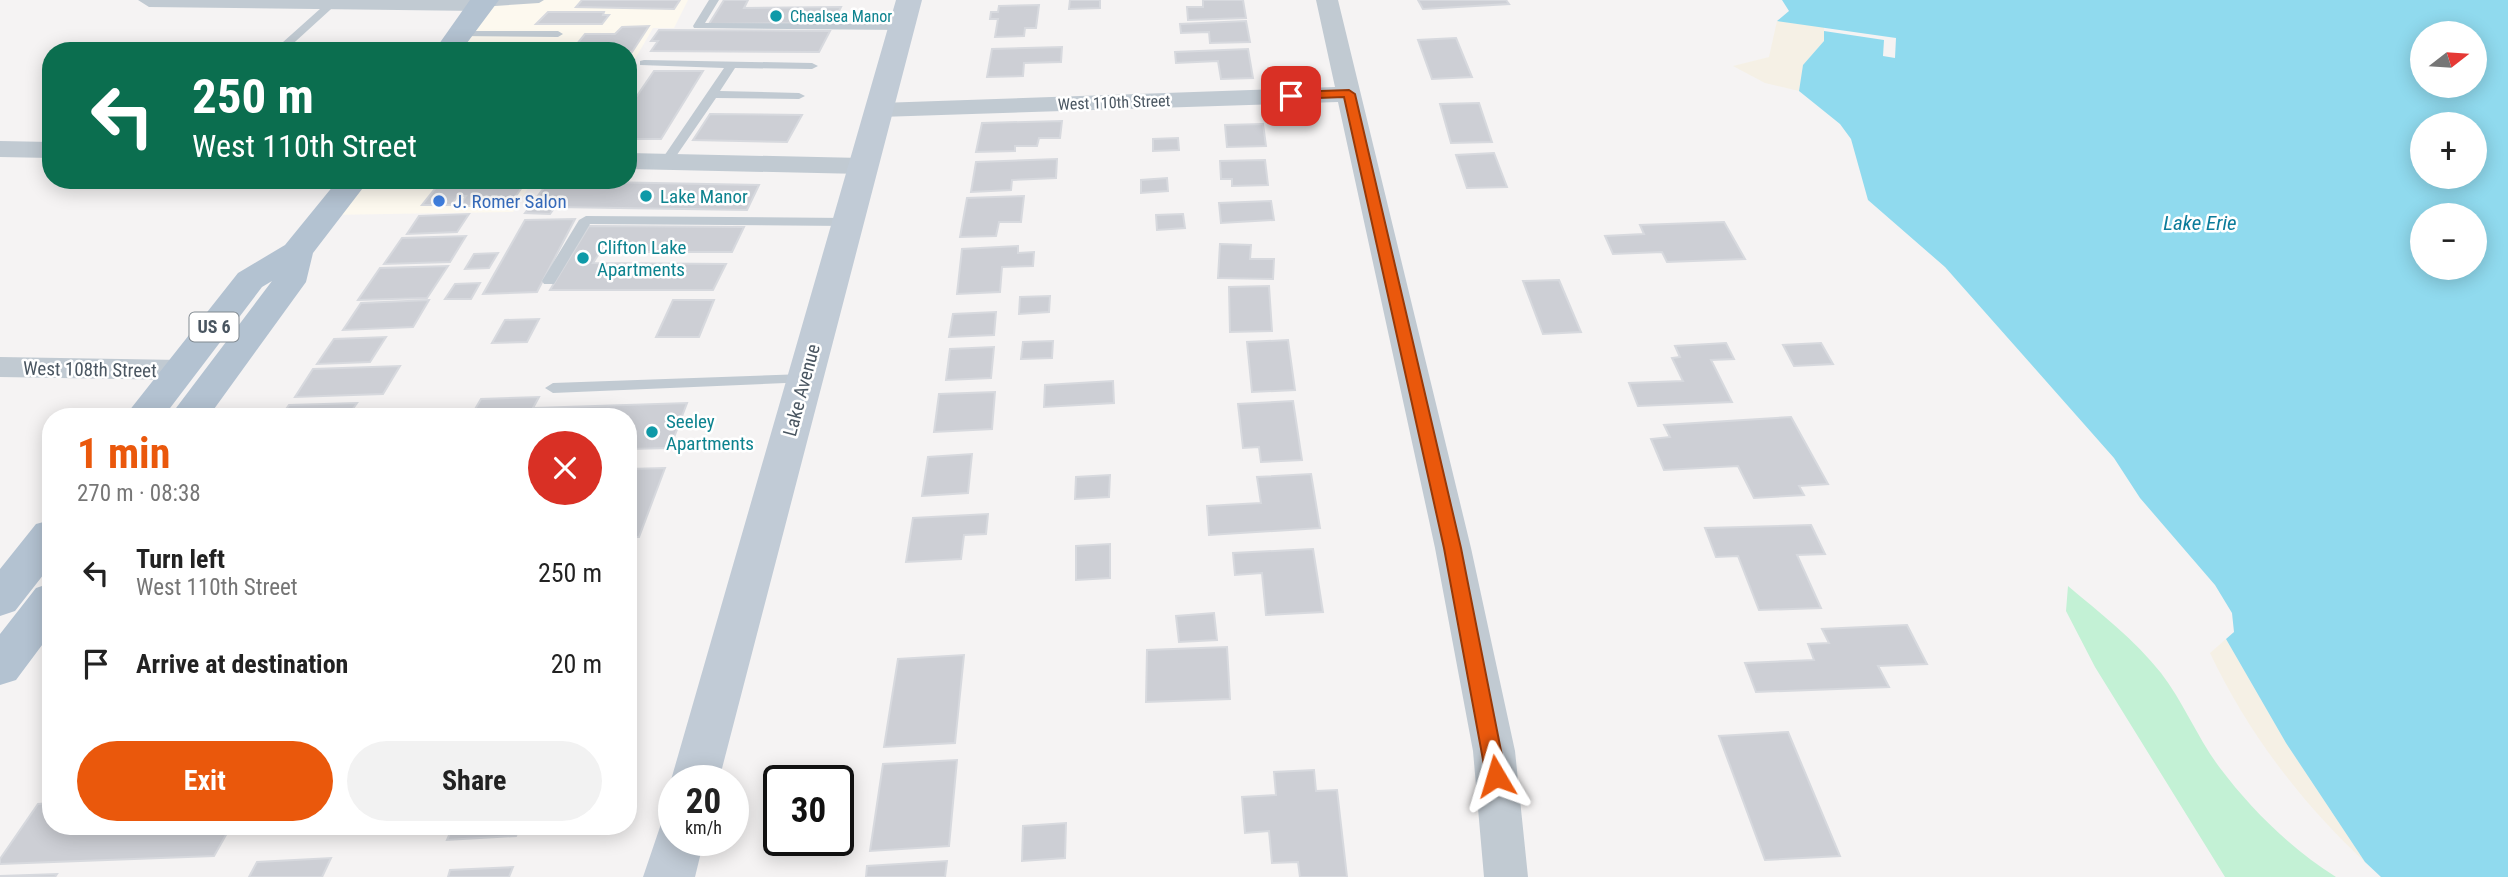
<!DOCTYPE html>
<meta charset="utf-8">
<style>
:root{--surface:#fff;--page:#f2f2f2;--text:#222;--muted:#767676;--accent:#ea580c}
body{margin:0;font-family:"Roboto Condensed",sans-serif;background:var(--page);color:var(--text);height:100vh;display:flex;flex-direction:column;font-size:26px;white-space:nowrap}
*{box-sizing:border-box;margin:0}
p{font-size:23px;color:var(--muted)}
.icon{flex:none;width:38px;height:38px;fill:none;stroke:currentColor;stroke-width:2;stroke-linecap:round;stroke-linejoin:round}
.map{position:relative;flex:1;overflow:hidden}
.sheet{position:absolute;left:42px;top:408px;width:595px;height:427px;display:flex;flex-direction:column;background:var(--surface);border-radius:28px;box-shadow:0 4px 18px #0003}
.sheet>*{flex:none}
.banner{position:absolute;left:42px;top:42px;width:595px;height:147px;border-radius:28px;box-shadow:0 4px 18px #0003;background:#0b6e4f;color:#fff;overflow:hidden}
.needle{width:46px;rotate:73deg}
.buttons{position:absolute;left:2410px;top:21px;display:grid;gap:14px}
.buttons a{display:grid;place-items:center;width:77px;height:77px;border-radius:50%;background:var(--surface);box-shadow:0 4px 18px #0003;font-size:35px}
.speed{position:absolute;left:658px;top:765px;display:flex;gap:14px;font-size:35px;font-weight:700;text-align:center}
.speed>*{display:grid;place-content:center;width:91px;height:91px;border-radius:50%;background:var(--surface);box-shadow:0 4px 18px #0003;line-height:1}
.speed small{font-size:18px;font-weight:400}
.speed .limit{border:4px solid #111;border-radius:10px;background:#fff;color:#111}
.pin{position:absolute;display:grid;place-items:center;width:60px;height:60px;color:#fff;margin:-30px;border-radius:14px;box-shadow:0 4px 10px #0006}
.me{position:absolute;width:77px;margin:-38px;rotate:353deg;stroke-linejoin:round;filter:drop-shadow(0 0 5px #0008)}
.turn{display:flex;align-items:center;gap:24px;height:147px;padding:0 35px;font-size:32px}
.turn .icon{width:91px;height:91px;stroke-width:2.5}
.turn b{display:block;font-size:49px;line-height:60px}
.round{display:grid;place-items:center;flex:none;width:74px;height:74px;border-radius:37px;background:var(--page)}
.overview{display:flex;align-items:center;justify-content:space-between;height:119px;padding:0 35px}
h1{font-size:42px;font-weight:700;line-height:52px;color:var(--accent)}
.button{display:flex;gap:14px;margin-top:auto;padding:14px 35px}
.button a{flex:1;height:80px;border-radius:42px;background:var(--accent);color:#fff;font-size:28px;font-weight:700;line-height:80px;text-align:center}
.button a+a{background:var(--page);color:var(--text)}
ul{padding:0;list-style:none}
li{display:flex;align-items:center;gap:21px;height:91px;padding:0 35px}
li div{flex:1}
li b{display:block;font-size:26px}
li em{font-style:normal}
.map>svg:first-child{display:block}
</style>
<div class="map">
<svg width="2508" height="877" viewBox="0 0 2508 877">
<rect width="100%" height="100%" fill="#f5f3f3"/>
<path fill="#fdf9ef" d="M 486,0 L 688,0 L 674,28 L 653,28 L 628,71 L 628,51 L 447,51 Z
M 354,180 L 533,180 L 513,212 L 327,215 Z"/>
<path fill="#c3f1d5" d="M 2068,586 C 2100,613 2135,640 2161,673 C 2184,703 2198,739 2220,768 C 2251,809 2292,850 2336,877 L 2225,877 L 2095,667 L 2066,611 Z"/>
<path fill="#f5f0e5" d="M 1777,21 L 1824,27 L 1824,41 L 1803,65 L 1799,91 L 1765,83 L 1733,66 L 1769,57 Z
M 2226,639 L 2286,743 L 2365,862 C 2300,801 2248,733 2210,653 Z"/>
<path fill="#90daee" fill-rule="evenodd" d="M 1782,0 L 2508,0 L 2508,877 L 2381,877 L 2365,862 L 2286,743 L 2226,639 L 2234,632 L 2232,613 L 2215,585 L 2140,498 L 2114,458 L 1945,267 L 1868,200 L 1851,139 L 1840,124 L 1799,91 L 1803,65 L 1824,41 L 1824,31 L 1884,40 L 1883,56 L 1895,58 L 1896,38 L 1777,21 L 1789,11 ZM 2422,33 L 2474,33 L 2474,86 L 2422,86 ZM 2422,124 L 2474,124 L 2474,177 L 2422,177 ZM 2422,215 L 2474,215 L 2474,268 L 2422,268 Z"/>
<path fill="#cdcfd5" stroke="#d7d9de" stroke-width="2" d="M 582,0 L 680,0 L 674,9 L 576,7 Z
M 724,0 L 748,0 L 744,8 L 841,7 L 833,23 L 709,24 Z
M 1070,0 L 1100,0 L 1100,8 L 1069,9 Z
M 1203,0 L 1243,0 L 1246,18 L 1188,20 L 1187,7 L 1203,7 Z
M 1418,0 L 1506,0 L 1509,4 L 1423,9 Z
M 1039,5 L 1036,28 L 1025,28 L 1024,36 L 995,37 L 998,19 L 990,19 L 991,12 L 998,12 L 999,6 Z
M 548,12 L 604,12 L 603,15 L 609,15 L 602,24 L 536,24 Z
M 1246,21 L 1250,42 L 1210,43 L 1209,32 L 1181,33 L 1180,24 Z
M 649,26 L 632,52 L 572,50 L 585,34 L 615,34 L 622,27 Z
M 659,30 L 830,31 L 819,52 L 651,51 L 658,41 L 651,41 Z
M 1456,38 L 1472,77 L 1432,79 L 1418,40 Z
M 1062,47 L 1061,62 L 1024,63 L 1023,76 L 987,77 L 992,49 Z
M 1248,49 L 1253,78 L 1221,79 L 1218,61 L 1176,63 L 1175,52 Z
M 654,71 L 703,71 L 661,139 L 628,139 L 628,109 Z
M 1479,103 L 1492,142 L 1451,143 L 1440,104 Z
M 710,114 L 802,115 L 787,142 L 693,140 Z
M 1062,121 L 1060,138 L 1039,138 L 1037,146 L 1015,146 L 1015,151 L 976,152 L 982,123 Z
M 1263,124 L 1266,146 L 1227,147 L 1225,125 Z
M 1178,138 L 1179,150 L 1153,151 L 1153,139 Z
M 1494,153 L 1507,187 L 1467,188 L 1456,155 Z
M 1057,159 L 1056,178 L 1012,180 L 1011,190 L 971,192 L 976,162 Z
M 1265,160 L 1268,185 L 1232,186 L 1232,179 L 1221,179 L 1220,161 Z
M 1167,178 L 1168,191 L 1141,193 L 1141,180 Z
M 442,180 L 527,180 L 509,206 L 459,206 L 466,196 L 458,196 L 451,205 L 422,205 Z
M 549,181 L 759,185 L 747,210 L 555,207 L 550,214 L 525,213 Z
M 1024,196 L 1021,222 L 999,222 L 996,236 L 960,237 L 967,198 Z
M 1271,201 L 1274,220 L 1221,223 L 1219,203 Z
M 469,214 L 457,232 L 407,234 L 419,216 Z
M 1183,214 L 1185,228 L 1157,230 L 1156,215 Z
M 575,219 L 537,292 L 483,294 L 525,220 Z
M 1724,222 L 1745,259 L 1667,262 L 1662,252 L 1613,254 L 1605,236 L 1644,234 L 1640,225 Z
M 589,226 L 744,227 L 732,252 L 600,252 L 593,263 L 726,264 L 713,290 L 550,290 Z
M 466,236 L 450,262 L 384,264 L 402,238 Z
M 1220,244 L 1251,245 L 1250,259 L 1274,259 L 1273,279 L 1218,278 Z
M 1018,246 L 1018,253 L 1034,252 L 1033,266 L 1002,267 L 1000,292 L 957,294 L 962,249 Z
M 498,253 L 489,268 L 465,269 L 474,254 Z
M 448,266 L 427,298 L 358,300 L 380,268 Z
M 1559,280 L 1581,332 L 1543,334 L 1523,281 Z
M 480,283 L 471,299 L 445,299 L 455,284 Z
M 1269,286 L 1272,331 L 1230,332 L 1229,287 Z
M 1050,296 L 1049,312 L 1019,314 L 1020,297 Z
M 429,300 L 413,327 L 343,330 L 361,303 Z
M 673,300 L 714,300 L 699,337 L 656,337 Z
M 996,312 L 994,335 L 949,337 L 953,314 Z
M 539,319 L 527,342 L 492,343 L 505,320 Z
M 386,337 L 370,362 L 317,364 L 334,339 Z
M 1288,340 L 1295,390 L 1252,392 L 1247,342 Z
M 1053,341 L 1052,358 L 1021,359 L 1023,342 Z
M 1726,343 L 1734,359 L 1711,360 L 1732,402 L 1638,406 L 1629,383 L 1683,381 L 1672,358 L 1680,357 L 1675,346 Z
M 1821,343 L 1833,364 L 1794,366 L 1783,345 Z
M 994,347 L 991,378 L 946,380 L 950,349 Z
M 400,366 L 383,394 L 295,397 L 313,369 Z
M 1113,381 L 1114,403 L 1044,407 L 1045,385 Z
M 995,392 L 992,429 L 934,432 L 939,394 Z
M 539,397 L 533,408 L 687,403 L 670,448 L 628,449 L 628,416 L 471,416 L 481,399 Z
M 1293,401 L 1302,460 L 1261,462 L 1259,447 L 1243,448 L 1238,404 Z
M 357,403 L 348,416 L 281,416 L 289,405 Z
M 1791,417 L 1828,484 L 1799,486 L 1804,495 L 1754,498 L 1738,466 L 1664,470 L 1651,439 L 1670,437 L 1664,425 Z
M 972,454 L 968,493 L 922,496 L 928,457 Z
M 665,468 L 639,537 L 628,537 L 628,469 Z
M 1311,474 L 1320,528 L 1209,535 L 1207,506 L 1261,503 L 1257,477 Z
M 1110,475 L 1109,497 L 1075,499 L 1076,477 Z
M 988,514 L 986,534 L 964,535 L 961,559 L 906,562 L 913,518 Z
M 1811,525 L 1825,554 L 1797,555 L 1821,608 L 1759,610 L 1738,556 L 1716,557 L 1705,528 Z
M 1110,544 L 1110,578 L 1076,580 L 1076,546 Z
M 1313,549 L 1323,612 L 1266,615 L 1262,573 L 1235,575 L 1233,553 Z
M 1214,613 L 1217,640 L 1179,642 L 1176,616 Z
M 1907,625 L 1927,664 L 1878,666 L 1889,687 L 1756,692 L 1745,663 L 1814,660 L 1808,644 L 1829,643 L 1822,629 Z
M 1227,647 L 1230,699 L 1146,702 L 1147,650 Z
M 964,655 L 955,743 L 884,747 L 898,659 Z
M 1788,732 L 1840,856 L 1765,860 L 1719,736 Z
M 957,760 L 949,846 L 870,851 L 883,764 Z
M 1314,770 L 1316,791 L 1337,790 L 1347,877 L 1300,877 L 1298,862 L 1272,863 L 1269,831 L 1245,833 L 1242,797 L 1276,795 L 1274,772 Z
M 51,803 L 51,826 L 231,826 L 214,856 L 0,864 L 0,859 L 38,804 Z
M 1066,823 L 1065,858 L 1022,861 L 1023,826 Z
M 453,826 L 520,826 L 516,836 L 447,840 Z
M 331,858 L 322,877 L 249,877 L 257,862 Z
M 947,861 L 945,877 L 866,877 L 867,866 Z
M 513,867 L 509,877 L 448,877 L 450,870 Z
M 57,874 L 55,877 L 0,877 L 0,876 Z"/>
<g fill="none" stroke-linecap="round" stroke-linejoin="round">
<path fill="#c1cad2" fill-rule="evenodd" d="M 330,0 L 341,0 L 285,51 L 273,51 Z
M 544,0 L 539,3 L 480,7 L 475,4 L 493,0 Z
M 709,0 L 719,0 L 705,23 L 902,24 L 907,27 L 902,30 L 694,28 L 693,26 Z
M 455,31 L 558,31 L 563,34 L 558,37 L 459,36 L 455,35 Z
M 644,60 L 812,63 L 818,66 L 812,69 L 735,68 L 720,91 L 799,93 L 805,96 L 799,99 L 716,98 L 670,165 L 666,166 L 660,162 L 724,68 L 640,65 L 640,61 Z
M 586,216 L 846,218 L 853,222 L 846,226 L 590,224 L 554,284 L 544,284 L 542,281 L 579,220 Z
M 804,374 L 812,379 L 809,382 L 553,393 L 545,388 L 553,383 Z"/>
<path fill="#c1cad2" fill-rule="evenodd" d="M 138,0 L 488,0 L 491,4 L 480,11 L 149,7 Z
M 1316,0 L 1338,0 L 1471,548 L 1515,751 L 1528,877 L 1484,877 L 1473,751 L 1435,548 L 1338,102 L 880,117 L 871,115 L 868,110 L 871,105 L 880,103 L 1335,87 Z
M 0,141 L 51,142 L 51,158 L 0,157 Z
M 628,153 L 862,158 L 871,160 L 875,166 L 871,172 L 862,174 L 628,169 Z
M 0,357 L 181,360 L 192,363 L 197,370 L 192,377 L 181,380 L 0,377 Z"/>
<path fill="#c1cbd6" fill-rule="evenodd" d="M 896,0 L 922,0 L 719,780 L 674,780 L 674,786 L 671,780 Z
M 674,819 L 674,840 L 704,840 L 695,877 L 643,877 L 661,824 Z"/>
<path fill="#b3c2d1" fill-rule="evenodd" d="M 470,0 L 499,0 L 461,51 L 434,51 Z
M 338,180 L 369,180 L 313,253 L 306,282 L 209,416 L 170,416 L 272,281 L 262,287 L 164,416 L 125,416 L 238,273 L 285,245 Z
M 51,520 L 51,565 L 15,611 L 0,616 L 0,569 L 36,524 Z
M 51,583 L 51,633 L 16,680 L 0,685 L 0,634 L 36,588 Z"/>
</g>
<path fill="#ea580c" stroke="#983908" stroke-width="2" d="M 1349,90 L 1355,94 L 1461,548 L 1506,776 L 1503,782 L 1496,785 L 1489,782 L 1486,776 L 1444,548 L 1344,97 L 1291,99 L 1285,96 L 1291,92 Z"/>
<g fill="#0f9aa8" stroke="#fff" stroke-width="2.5">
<circle cx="776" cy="16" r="7"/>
<circle cx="646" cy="196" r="7"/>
<circle cx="583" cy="258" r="7"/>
<circle cx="652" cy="432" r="7"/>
</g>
<circle fill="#3f7fe0" stroke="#fff" stroke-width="2.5" cx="439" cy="201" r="7"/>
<g text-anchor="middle" stroke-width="5" stroke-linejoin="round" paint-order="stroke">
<g font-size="16" fill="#0d838f" stroke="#fff" text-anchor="start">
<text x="790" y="22">Chealsea Manor</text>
</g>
<g font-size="16" fill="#4a5661" stroke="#fff">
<text transform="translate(1114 102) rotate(-2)" y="6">West 110th Street</text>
</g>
<rect fill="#fff" stroke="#808990" stroke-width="2" x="189.5" y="312.5" width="49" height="29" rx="5"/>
<g font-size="18" font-weight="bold" fill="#4a5661">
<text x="214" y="333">US 6</text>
</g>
<g font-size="19" fill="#0d838f" stroke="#fff" text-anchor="start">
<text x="660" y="203">Lake Manor</text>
<text x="597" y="254">Clifton Lake<tspan x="597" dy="22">Apartments</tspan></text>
<text x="666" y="428">Seeley<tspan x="666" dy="22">Apartments</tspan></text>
</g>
<g font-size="19" fill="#366cbe" stroke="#fff" text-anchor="start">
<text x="453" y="208">J. Romer Salon</text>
</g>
<g font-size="19" fill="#4a5661" stroke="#fff">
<text transform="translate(90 369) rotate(1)" y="7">West 108th Street</text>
<text transform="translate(801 390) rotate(-75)" y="7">Lake Avenue</text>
</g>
<g font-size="21" font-style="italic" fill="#0c7c9b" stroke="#fff">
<text x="2200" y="230">Lake Erie</text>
</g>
</g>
</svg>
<div class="buttons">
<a><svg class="needle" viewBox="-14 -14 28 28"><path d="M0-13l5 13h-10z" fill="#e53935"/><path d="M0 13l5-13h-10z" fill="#767676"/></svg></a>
<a>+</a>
<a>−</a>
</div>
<div class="speed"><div>20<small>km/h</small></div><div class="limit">30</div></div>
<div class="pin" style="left:1291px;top:96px;background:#d93025"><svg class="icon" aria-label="arrive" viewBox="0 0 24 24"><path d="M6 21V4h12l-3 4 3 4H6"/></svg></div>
<svg class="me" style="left:1496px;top:776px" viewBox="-20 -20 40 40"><path d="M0-17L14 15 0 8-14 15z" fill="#ea580c" stroke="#fff" stroke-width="4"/></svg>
<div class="banner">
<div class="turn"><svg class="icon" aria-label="left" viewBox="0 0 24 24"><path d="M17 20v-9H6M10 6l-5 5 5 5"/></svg><div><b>250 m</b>West 110th Street</div></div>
</div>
<section class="sheet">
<div class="overview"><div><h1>1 min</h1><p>270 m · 08:38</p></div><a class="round" style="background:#d93025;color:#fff"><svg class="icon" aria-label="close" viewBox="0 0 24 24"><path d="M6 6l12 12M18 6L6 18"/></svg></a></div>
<ul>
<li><svg class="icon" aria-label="left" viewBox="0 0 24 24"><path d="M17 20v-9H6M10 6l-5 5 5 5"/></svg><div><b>Turn left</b><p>West 110th Street</p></div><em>250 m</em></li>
<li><svg class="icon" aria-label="arrive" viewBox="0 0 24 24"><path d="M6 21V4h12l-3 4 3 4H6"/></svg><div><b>Arrive at destination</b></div><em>20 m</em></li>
</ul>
<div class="button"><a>Exit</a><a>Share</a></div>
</section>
</div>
